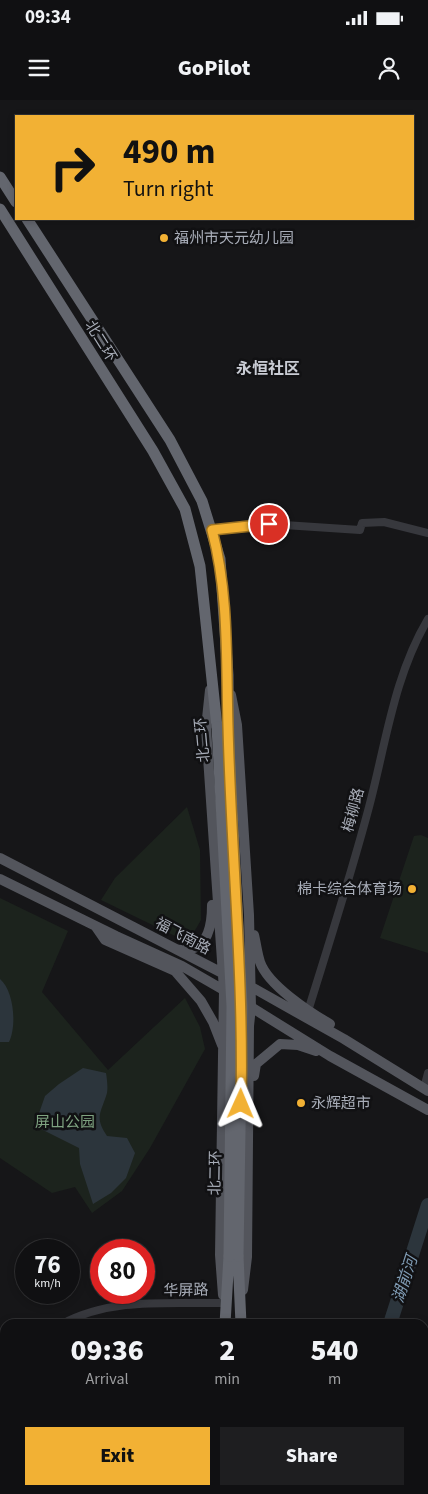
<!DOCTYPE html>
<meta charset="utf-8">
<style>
:root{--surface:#101012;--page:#1e1e20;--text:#f1f3f6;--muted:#9c9d9f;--line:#303032;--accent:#f2b134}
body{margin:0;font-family:"Source Sans 3","Noto Sans SC",sans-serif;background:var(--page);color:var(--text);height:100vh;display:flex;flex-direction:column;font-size:19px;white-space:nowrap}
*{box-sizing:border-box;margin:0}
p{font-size:16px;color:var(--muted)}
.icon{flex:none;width:28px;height:28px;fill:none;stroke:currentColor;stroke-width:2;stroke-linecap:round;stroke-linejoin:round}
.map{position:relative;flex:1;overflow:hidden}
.details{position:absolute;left:0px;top:1219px;width:429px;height:176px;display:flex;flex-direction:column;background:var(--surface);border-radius:15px 15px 0 0;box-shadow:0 2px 8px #0003,0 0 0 1px var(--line)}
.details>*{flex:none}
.banner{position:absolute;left:15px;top:15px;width:399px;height:105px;border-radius:0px;box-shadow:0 2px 8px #0003,0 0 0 1px var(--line);background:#f2b134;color:#111;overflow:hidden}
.speed{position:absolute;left:15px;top:1139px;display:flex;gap:10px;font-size:25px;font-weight:700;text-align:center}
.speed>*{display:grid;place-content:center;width:65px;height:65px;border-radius:50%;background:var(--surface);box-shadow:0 2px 8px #0003,0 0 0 1px var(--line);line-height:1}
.speed small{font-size:12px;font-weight:400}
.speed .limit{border:8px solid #d22;background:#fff;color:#111}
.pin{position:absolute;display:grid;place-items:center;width:42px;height:42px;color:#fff;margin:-21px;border:2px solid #fff;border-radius:50%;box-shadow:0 1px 5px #0007}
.me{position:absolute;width:55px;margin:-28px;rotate:1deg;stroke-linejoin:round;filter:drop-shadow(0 0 4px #0008)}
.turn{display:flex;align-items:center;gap:18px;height:105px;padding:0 25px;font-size:22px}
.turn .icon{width:65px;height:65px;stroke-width:2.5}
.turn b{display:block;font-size:35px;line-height:42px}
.eta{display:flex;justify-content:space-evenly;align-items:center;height:85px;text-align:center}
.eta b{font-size:30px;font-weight:800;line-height:35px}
.action{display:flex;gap:10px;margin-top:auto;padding:10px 25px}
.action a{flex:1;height:58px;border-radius:0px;background:var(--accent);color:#111;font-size:20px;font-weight:800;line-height:58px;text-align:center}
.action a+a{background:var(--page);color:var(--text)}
.status{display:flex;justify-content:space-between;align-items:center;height:35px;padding:0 25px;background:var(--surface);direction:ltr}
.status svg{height:14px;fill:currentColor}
header{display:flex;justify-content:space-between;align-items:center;height:65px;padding:0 25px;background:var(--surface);font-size:22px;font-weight:800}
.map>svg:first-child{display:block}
</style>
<div class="status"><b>09:34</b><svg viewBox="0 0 49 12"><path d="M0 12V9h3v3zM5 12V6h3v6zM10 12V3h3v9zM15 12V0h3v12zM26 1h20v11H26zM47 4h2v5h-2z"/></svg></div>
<header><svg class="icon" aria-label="menu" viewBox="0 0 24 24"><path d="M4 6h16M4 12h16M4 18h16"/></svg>GoPilot<svg class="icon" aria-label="person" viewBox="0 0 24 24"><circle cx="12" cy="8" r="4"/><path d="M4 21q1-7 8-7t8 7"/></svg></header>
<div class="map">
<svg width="428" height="1394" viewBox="0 0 428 1394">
<rect width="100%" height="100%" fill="#161618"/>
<path fill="#1c231d" d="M 187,707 L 200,750 L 201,820 L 194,832 L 187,836 L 175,836 L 101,800 L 115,778 Z
M 421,735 L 428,738 L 428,853 L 380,838 L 414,736 Z
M 0,798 L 68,831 L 42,892 L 108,970 L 185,898 L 200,927 L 205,949 L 150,1048 L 122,1091 L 92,1113 L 75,1087 L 52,1093 L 0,1058 Z"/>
<path fill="#2c353c" d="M 0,879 C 14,891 17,926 9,942 L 0,942 Z
M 83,968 L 106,973 C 107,979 108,987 107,993 C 101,1013 94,1017 107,1036 L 127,1038 L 135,1053 L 126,1078 L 111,1093 L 93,1104 L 80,1064 L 79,1048 L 43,1030 L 37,1019 L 45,996 L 59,984 Z"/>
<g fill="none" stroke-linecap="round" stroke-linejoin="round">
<path stroke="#2c353c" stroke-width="14" d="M 390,1224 L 428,1105
M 339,1394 L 340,1390"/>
<path stroke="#37383d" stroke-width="8" d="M 213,430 L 269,424 L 360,430 L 362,423 L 384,422 L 428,433
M 308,911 C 329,843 351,775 369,707 C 386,643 394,576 428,519
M 424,988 L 428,973
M 62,1224 C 111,1197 170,1204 224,1203
M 0,1258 L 5,1255"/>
<path stroke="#53555c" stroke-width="10" d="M 210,590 L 206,628 L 224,890 L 220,1155 L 223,1195
M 231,595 L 237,625 L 249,815 L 251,907 L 249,926 L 247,1157 L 243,1190
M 0,758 L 228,876
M 0,779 L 116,836 L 182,866 L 227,892
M 96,827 L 105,840 L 175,871 L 201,901 L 213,922 L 222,945
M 254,835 C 256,843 257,853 260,862 C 268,885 309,912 330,924
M 178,850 C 183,849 190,850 194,848 C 210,842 212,819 212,805
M 248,885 L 344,939 L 428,991
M 246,904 L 330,956 L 428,1010
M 254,976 L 256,964 L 280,944 L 298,945 L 316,951"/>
<path stroke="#63666e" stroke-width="11" d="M 0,77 L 16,102
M 0,109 L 153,351 L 185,409 L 200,466 L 217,627
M 27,119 L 170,340 L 202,401 L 220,459 L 228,575 L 228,626
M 238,1156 L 241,1224
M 225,1224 L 229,1156
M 222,1394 L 222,1390
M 239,1394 L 239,1390"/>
<path stroke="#63666e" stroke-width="11" d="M 228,626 L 242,906 L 238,1156
M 217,627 L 232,906 L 229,1156"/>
</g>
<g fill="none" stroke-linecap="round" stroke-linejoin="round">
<g stroke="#9d7322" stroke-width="12">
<path id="route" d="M 241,1004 C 244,877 231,752 228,626 C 226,560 229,494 212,430 L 269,424"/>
</g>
<use href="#route" stroke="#f2b134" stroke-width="9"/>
</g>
<g fill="#f2b134" stroke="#111113" stroke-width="2">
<circle cx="164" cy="138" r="5"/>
<circle cx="412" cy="789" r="5"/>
<circle cx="301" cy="1003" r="5"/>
</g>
<g text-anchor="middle" stroke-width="5" stroke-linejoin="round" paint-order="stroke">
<g font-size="15" fill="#a8adb8" stroke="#111113" text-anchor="start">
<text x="174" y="143">福州市天元幼儿园</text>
<text x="402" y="794" text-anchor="end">棉卡综合体育场</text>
<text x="311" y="1008">永辉超市</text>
</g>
<g font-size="15" fill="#a8adb8" stroke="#111113">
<text transform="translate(101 241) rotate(58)" y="5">北二环</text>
<text transform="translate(202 640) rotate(-95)" y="5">北二环</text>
<text transform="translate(353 710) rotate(-75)" y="5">梅柳路</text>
<text transform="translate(183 836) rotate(28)" y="5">福飞南路</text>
<text transform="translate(215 1073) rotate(-89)" y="5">北二环</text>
<text transform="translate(186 1190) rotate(-1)" y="5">华屏路</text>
</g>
<g font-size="15" fill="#7fa381" stroke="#111113">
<text x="65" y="1027">屏山公园</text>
</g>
<g font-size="16" font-weight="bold" fill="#c9ccd4" stroke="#111113">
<text x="268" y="274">永恒社区</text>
</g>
<g font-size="16" font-style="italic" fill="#7f9bb3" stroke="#111113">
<text transform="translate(404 1179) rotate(-72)" y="6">湖前河</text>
</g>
</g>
</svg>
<div class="speed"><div>76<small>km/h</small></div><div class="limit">80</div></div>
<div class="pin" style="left:269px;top:424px;background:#d93025"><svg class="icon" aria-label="arrive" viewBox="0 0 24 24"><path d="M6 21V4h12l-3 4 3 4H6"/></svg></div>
<svg class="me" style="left:241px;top:1004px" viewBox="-20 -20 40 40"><path d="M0-17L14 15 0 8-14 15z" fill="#f2b134" stroke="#fff" stroke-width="4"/></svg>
<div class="banner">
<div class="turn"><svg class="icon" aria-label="right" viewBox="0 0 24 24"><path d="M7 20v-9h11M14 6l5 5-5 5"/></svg><div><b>490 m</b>Turn right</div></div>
</div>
<section class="details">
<div class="eta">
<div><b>09:36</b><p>Arrival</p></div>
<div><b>2</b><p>min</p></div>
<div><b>540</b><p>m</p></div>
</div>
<div class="action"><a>Exit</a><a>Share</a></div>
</section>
</div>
